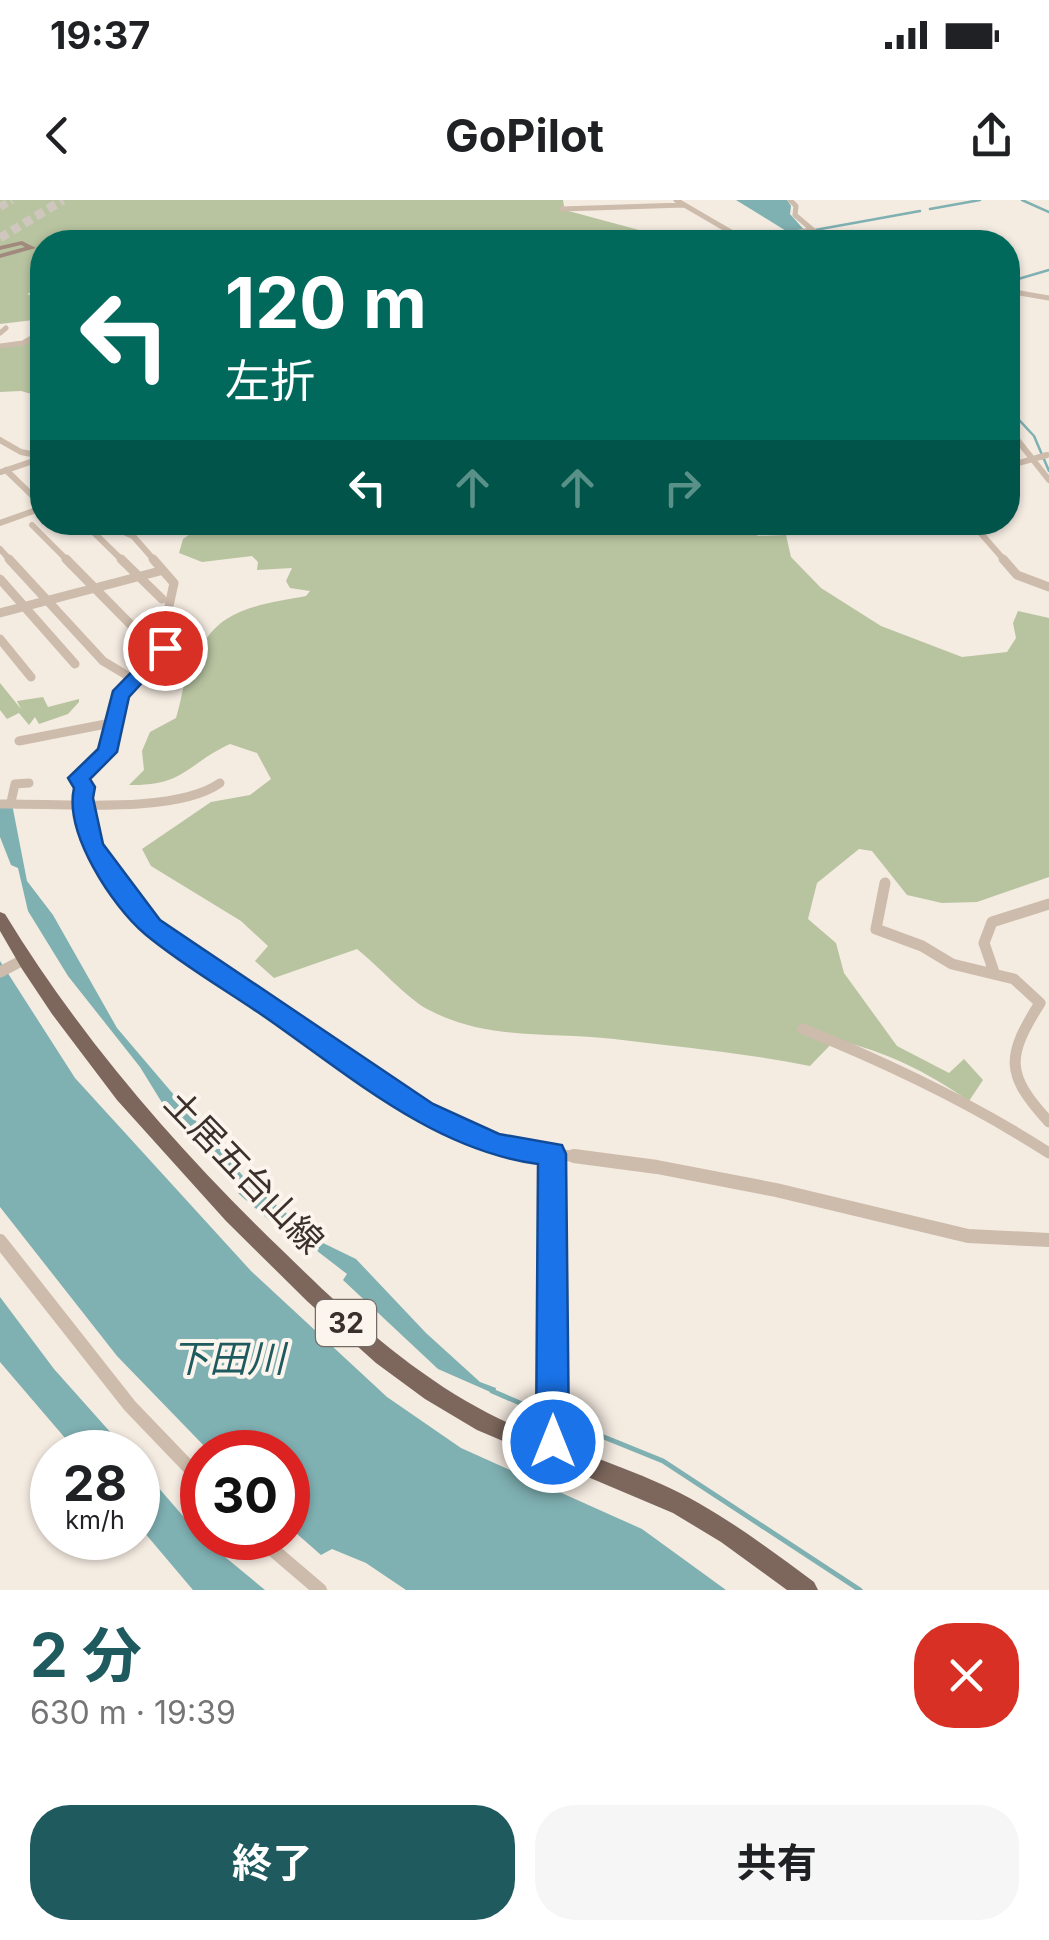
<!DOCTYPE html>
<html lang="ja">
<meta charset="utf-8">
<style>
:root{--surface:#fff;--page:#f6f6f6;--text:#202124;--muted:#757577;--accent:#1f5a5e}
body{margin:0;font-family:Inter,"Noto Sans JP",sans-serif;background:var(--page);color:var(--text);height:100vh;display:flex;flex-direction:column;font-size:38px;white-space:nowrap}
*{box-sizing:border-box;margin:0}
p{font-size:32px;color:var(--muted)}
.icon{flex:none;width:55px;height:55px;fill:none;stroke:currentColor;stroke-width:2;stroke-linecap:round;stroke-linejoin:round}
.map{position:relative;height:1390px;overflow:hidden}
.side{display:flex;flex-direction:column;background:var(--surface);flex:1}
.side>*{flex:none}
.guide{position:absolute;left:30px;top:30px;width:990px;height:305px;border-radius:40px;box-shadow:0 2px 8px #0004;background:#00695c;color:#fff;overflow:hidden}
.speed{position:absolute;left:30px;top:1230px;display:flex;gap:20px;font-size:50px;font-weight:700;text-align:center}
.speed>*{display:grid;place-content:center;width:130px;height:130px;border-radius:50%;background:var(--surface);box-shadow:0 2px 8px #0004;line-height:1}
.speed small{font-size:25px;font-weight:400}
.speed .limit{border:15px solid #d22;background:#fff;color:#111}
.pin{position:absolute;display:grid;place-items:center;width:85px;height:85px;color:#fff;margin:-42px;border:5px solid #fff;border-radius:50%;box-shadow:0 2px 10px #0007}
.me{position:absolute;width:110px;margin:-55px;rotate:0deg;stroke-linejoin:round;filter:drop-shadow(0 0 8px #0008)}
.turn{display:flex;align-items:center;gap:35px;height:210px;padding:0 30px;font-size:45px}
.turn .icon{width:130px;height:130px;stroke-width:2.5}
.turn b{display:block;font-size:70px;line-height:85px}
.lanes{display:flex;align-items:center;height:95px;padding:0 30px;background:#0003;justify-content:center;gap:50px;direction:ltr}
.lanes .off{opacity:.35}
.round{display:grid;place-items:center;flex:none;width:105px;height:105px;border-radius:40px;background:var(--page)}
.head{display:flex;align-items:center;justify-content:space-between;height:170px;padding:0 30px}
h1{font-size:60px;font-weight:700;line-height:75px;color:var(--accent)}
.action{display:flex;gap:20px;margin-top:auto;padding:20px 30px}
.action a{flex:1;height:115px;border-radius:40px;background:var(--accent);color:#fff;font-size:40px;font-weight:700;line-height:115px;text-align:center}
.action a+a{background:var(--page);color:var(--text)}
.status{display:flex;justify-content:space-between;align-items:center;height:70px;padding:0 50px;background:var(--surface);direction:ltr}
.status svg{height:28px;fill:currentColor}
header{display:flex;justify-content:space-between;align-items:center;height:130px;padding:0 30px;background:var(--surface);font-size:45px;font-weight:700}
.map>svg:first-child{display:block}
</style>
<div class="status"><b>19:37</b><svg viewBox="0 0 49 12"><path d="M0 12V9h3v3zM5 12V6h3v6zM10 12V3h3v9zM15 12V0h3v12zM26 1h20v11H26zM47 4h2v5h-2z"/></svg></div>
<header><svg class="icon" aria-label="back" viewBox="0 0 24 24"><path d="M15 5l-7 7 7 7"/></svg>GoPilot<svg class="icon" aria-label="share" viewBox="0 0 24 24"><path d="M12 15V3M7 8l5-5 5 5M5 13v7h14v-7"/></svg></header>
<div class="map">
<svg width="1049" height="1390" viewBox="0 0 1049 1390">
<rect width="100%" height="100%" fill="#f4ebe1"/>
<path fill="#b8c4a0" d="M 0,0 L 563,0 L 564,6 L 561,9 L 665,37 L 668,42 L 42,42 L 42,87 L 27,94 L 42,100 L 42,119 L 0,124 Z
M 42,134 L 42,197 L 21,191 L 0,192 L 0,148 L 35,140 Z
M 197,323 L 716,323 L 759,336 L 786,335 L 791,357 L 821,388 L 881,426 L 962,457 L 1007,452 L 1016,438 L 1013,423 L 1018,411 L 1049,418 L 1049,677 L 977,702 L 942,703 L 907,695 L 872,651 L 859,649 L 817,683 L 808,719 L 836,743 L 844,773 L 897,846 L 949,873 L 964,859 L 983,880 L 969,901 C 927,872 886,851 835,840 L 810,866 C 745,853 680,847 614,839 C 550,832 486,841 427,809 C 407,798 377,765 357,749 L 274,778 L 255,761 L 268,746 L 241,721 L 151,666 L 142,649 L 211,602 L 250,595 L 271,579 L 257,553 L 230,544 C 185,565 185,586 129,585 L 144,570 L 142,551 L 150,532 L 176,518 C 186,486 180,475 208,450 L 204,443 C 224,407 269,403 306,396 L 310,391 L 290,388 L 286,381 L 292,368 L 257,370 L 258,362 L 252,356 L 202,362 L 179,353 L 183,339 L 199,328 Z
M 0,483 L 21,509 L 17,501 L 43,497 L 48,507 L 79,499 L 79,502 L 68,514 L 39,524 L 35,517 L 29,525 L 19,513 L 7,519 L 0,510 Z"/>
<path fill="#7fb0b2" d="M 736,0 L 787,0 L 791,6 L 790,14 L 806,32 L 822,42 L 804,42 Z
M 12,604 L 27,681 L 53,715 L 117,828 L 248,982 L 323,1043 L 356,1059 L 426,1133 L 480,1182 L 496,1188 L 495,1194 L 438,1169 L 343,1080 L 347,1074 L 290,1030 L 285,1034 L 239,994 L 237,990 L 243,983 L 214,957 L 209,958 L 177,927 L 140,867 L 68,776 L 28,711 L 18,668 L 11,665 L 0,637 L 0,607 Z
M 0,761 L 75,878 L 251,1071 L 387,1197 L 461,1248 L 642,1329 L 726,1390 L 406,1390 L 366,1363 L 332,1349 L 321,1355 L 288,1326 L 288,1252 L 210,1252 L 117,1156 L 0,1007 Z
M 0,1097 L 54,1169 L 128,1252 L 77,1252 L 0,1162 Z
M 138,1264 L 202,1338 L 265,1390 L 193,1390 L 138,1325 Z"/>
<g fill="none" stroke-linecap="round" stroke-linejoin="round">
<path stroke="#7fb0b2" stroke-width="2.5" d="M 1022,0 L 1049,12
M 930,9 L 980,0
M 815,30 L 920,11
M 1008,82 L 1049,70
M 1008,208 L 1034,236 L 1049,271"/>
<path stroke="#7fb0b2" stroke-width="5" d="M 492,1191 L 548,1215
M 557,1218 L 663,1261 L 860,1390"/>
<path stroke="#cfc6bd" stroke-width="8" stroke-dasharray="8 4" stroke-linecap="butt" d="M 0,7 L 12,0"/>
<path stroke="#cfc6bd" stroke-width="9" stroke-dasharray="9 5" stroke-linecap="butt" d="M 0,38 L 63,0"/>
<path stroke="#cdbbac" stroke-width="5" d="M 676,0 L 748,42 L 810,30
M 790,0 L 796,6 L 795,15 L 827,42
M 561,9 L 684,5
M 1008,91 L 1049,98
M 0,133 L 6,128
M 0,146 L 23,143 L 42,132"/>
<path stroke="#cdbbac" stroke-width="6" d="M 1008,228 L 1049,280
M 0,240 L 21,252 L 42,256
M 1008,266 L 1047,255
M 6,270 L 42,305
M 1,272 L 42,258
M 83,322 L 123,361
M 101,322 L 133,336 L 155,361
M 971,322 L 1005,361
M 0,323 L 42,308
M 32,325 L 68,361
M 0,349 L 11,361"/>
<path stroke="#cdbbac" stroke-width="9" d="M 9,359 L 103,461 L 133,479
M 66,359 L 138,432
M 121,359 L 162,399
M 1003,359 L 1017,375 L 1049,387
M 0,379 L 75,464
M 0,413 L 160,371
M 0,439 L 31,477
M 19,541 L 116,522
M 11,602 L 15,584 L 29,583
M 0,604 C 58,603 175,615 220,583
M 88,622 L 85,587 L 78,578 L 107,552 L 120,495 L 170,441 L 169,406 L 174,383 L 153,359"/>
<path stroke="#cdbbac" stroke-width="11" d="M 87,620 L 92,645 L 152,726 L 424,913 L 497,946 L 593,959
M 885,683 L 876,729 L 922,746 L 952,764 L 1014,779 L 1040,803 C 1006,857 1005,874 1049,922
M 0,772 L 25,759
M 994,772 L 984,743 L 992,722 L 1049,704
M 803,829 C 890,864 970,902 1049,953
M 552,954 L 552,959"/>
<path stroke="#cdbbac" stroke-width="14" d="M 552,956 L 553,1252
M 574,956 L 657,967 L 776,990 L 968,1036 L 1049,1040
M 0,1041 L 130,1206 L 202,1281
M 259,1338 L 320,1390"/>
<path fill="#a18a7d" fill-rule="evenodd" d="M 22,41 L 36,48 L 0,58 L 0,54 L 25,47 L 21,45 L 0,50 L 0,46 Z"/>
<path fill="#7d675c" fill-rule="evenodd" d="M 0,712 L 5,714 C 82,840 178,950 284,1052 C 340,1107 398,1161 466,1201 C 527,1237 597,1255 661,1284 C 717,1309 765,1346 814,1382 L 818,1390 L 787,1390 L 721,1342 L 673,1313 L 477,1230 L 425,1199 L 376,1163 L 308,1102 L 226,1021 L 117,900 L 52,814 L 22,769 L 0,731 Z"/>
</g>
<path fill="#1a73e8" stroke="#114b97" stroke-width="2.5" d="M 165,442 L 174,448 L 129,497 L 117,552 L 90,579 L 95,587 L 93,598 L 103,644 L 160,720 L 433,904 L 499,934 L 562,945 L 566,954 L 569,1242 L 564,1254 L 553,1258 L 541,1254 L 536,1242 L 538,964 C 434,950 350,876 265,817 C 226,790 182,765 145,734 C 112,706 64,633 74,588 L 68,578 L 98,549 L 113,491 L 159,444 Z"/>
<g text-anchor="middle" stroke-width="8" stroke-linejoin="round" paint-order="stroke">
<rect fill="#fbf5ee" stroke="#756b66" stroke-width="2.5" x="316" y="1100" width="60" height="46" rx="8"/>
<g font-size="28" font-weight="bold" fill="#3b302b">
<text x="346" y="1133">32</text>
</g>
<g font-size="35" fill="#3b302b" stroke="#fbf5ee">
<text transform="translate(244 972) rotate(46)" y="12">土居五台山線</text>
</g>
<g font-size="38" font-style="italic" fill="#1f5a5e" stroke="#fbf5ee">
<text x="228" y="1172">下田川</text>
</g>
</g>
</svg>
<div class="speed"><div>28<small>km/h</small></div><div class="limit">30</div></div>
<div class="pin" style="left:165px;top:448px;background:#d93025"><svg class="icon" aria-label="arrive" viewBox="0 0 24 24"><path d="M6 21V4h12l-3 4 3 4H6"/></svg></div>
<svg class="me" style="left:553px;top:1242px" viewBox="-20 -20 40 40"><circle r="17" fill="#1a73e8" stroke="#fff" stroke-width="3"/><path d="M0-11L8 9 0 5-8 9z" fill="#fff"/></svg>
<div class="guide">
<div class="turn"><svg class="icon" aria-label="left" viewBox="0 0 24 24"><path d="M17 20v-9H6M10 6l-5 5 5 5"/></svg><div><b>120 m</b>左折</div></div>
<div class="lanes"><svg class="icon" aria-label="left" viewBox="0 0 24 24"><path d="M17 20v-9H6M10 6l-5 5 5 5"/></svg><svg class="icon off" aria-label="ahead" viewBox="0 0 24 24"><path d="M12 20V5M6 11l6-6 6 6"/></svg><svg class="icon off" aria-label="ahead" viewBox="0 0 24 24"><path d="M12 20V5M6 11l6-6 6 6"/></svg><svg class="icon off" aria-label="right" viewBox="0 0 24 24"><path d="M7 20v-9h11M14 6l5 5-5 5"/></svg></div>
</div>
</div>
<section class="side">
<div class="head"><div><h1>2 分</h1><p>630 m · 19:39</p></div><a class="round" style="background:#d93025;color:#fff"><svg class="icon" aria-label="close" viewBox="0 0 24 24"><path d="M6 6l12 12M18 6L6 18"/></svg></a></div>
<div class="action"><a>終了</a><a>共有</a></div>
</section>
